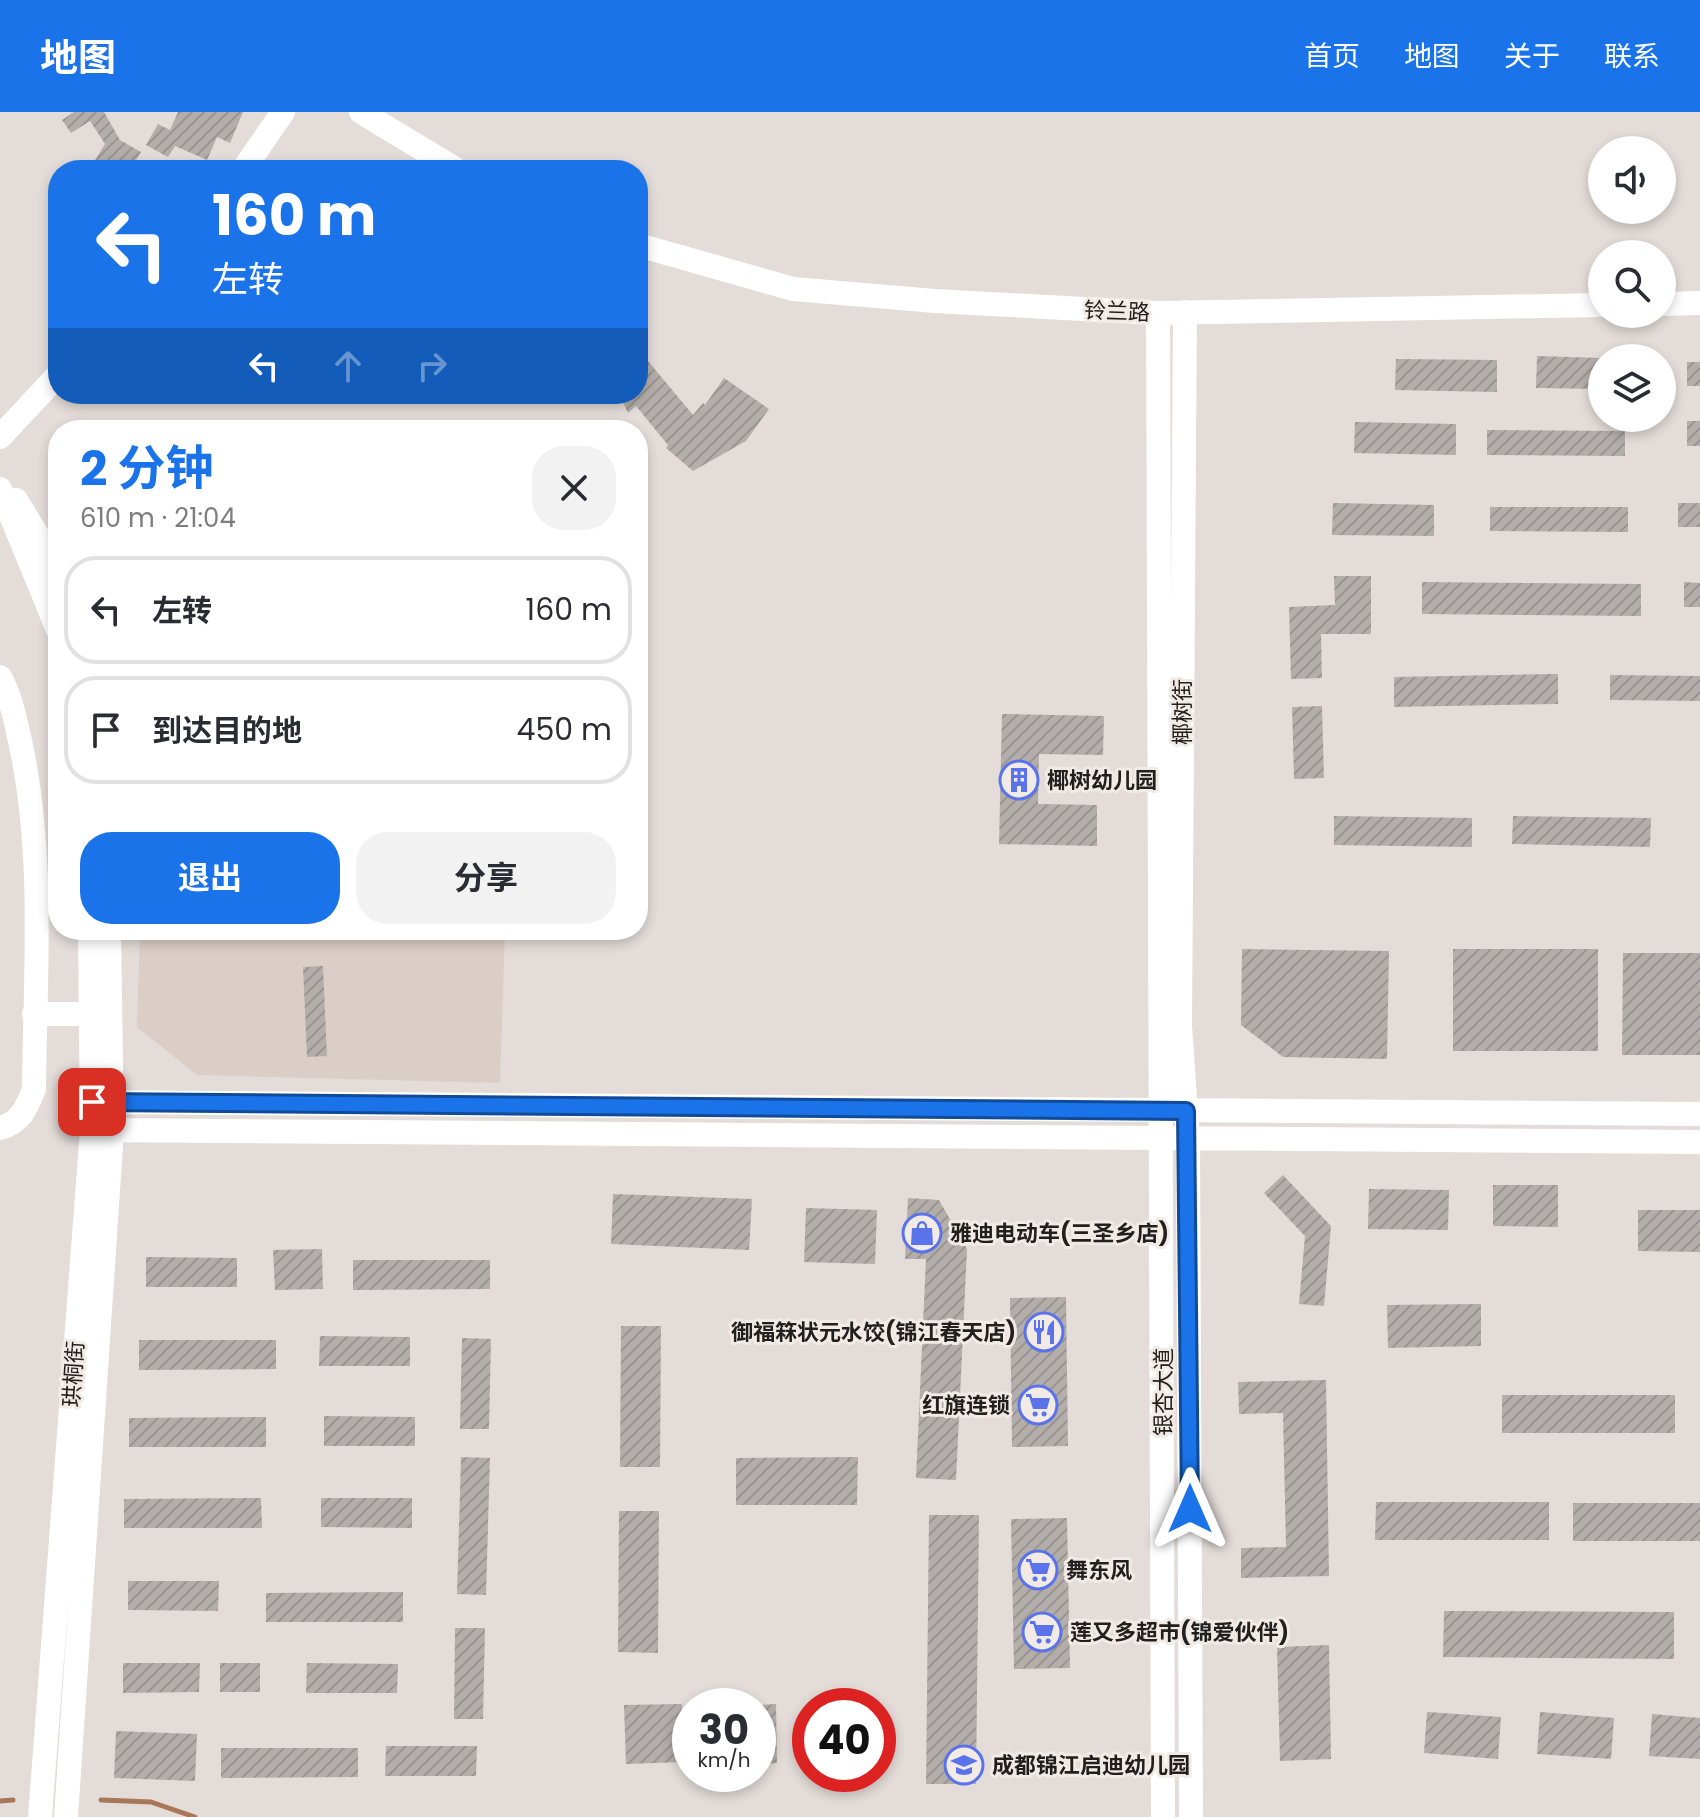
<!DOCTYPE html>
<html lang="zh">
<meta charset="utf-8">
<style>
:root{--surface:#fff;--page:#f2f2f3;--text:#2b2b33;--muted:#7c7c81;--line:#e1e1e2;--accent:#1a73e8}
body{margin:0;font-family:Poppins,"Noto Sans SC",sans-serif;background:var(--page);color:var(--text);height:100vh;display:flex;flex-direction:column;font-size:30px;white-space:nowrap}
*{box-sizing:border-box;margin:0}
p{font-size:26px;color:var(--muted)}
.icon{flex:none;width:44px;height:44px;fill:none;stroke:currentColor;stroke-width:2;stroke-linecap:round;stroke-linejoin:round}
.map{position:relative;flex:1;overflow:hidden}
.details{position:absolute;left:48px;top:308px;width:600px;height:520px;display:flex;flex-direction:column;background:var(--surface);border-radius:32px;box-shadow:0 4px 12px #0003}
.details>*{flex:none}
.hud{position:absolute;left:48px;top:48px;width:600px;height:244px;border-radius:32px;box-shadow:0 4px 12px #0003;background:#1a73e8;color:#fff;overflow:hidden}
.fabs{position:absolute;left:1588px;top:24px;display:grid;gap:16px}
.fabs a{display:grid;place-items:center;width:88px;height:88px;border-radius:50%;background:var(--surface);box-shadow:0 4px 12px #0003;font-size:40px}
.speed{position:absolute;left:672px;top:1576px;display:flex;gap:16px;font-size:40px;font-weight:700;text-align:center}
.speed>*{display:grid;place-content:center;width:104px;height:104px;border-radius:50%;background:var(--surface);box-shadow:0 4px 12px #0003;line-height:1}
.speed small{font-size:20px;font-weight:400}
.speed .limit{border:12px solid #d22;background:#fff;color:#111}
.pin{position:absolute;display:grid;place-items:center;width:68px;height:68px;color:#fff;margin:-34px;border-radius:16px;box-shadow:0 4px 12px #0006}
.me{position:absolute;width:88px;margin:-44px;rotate:0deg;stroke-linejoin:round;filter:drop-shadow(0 0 6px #0008)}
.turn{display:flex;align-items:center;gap:28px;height:168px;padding:0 32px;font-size:36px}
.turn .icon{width:104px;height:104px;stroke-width:2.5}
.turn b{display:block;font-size:56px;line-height:68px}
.lanes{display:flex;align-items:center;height:76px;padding:0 32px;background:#0003;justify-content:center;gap:40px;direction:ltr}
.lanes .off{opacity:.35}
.round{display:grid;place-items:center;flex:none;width:84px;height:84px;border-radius:32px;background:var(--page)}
.summary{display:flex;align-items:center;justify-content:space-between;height:136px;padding:0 32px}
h1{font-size:48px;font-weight:700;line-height:60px;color:var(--accent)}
.button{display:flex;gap:16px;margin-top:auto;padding:16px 32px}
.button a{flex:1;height:92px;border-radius:32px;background:var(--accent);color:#fff;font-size:32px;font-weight:700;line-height:92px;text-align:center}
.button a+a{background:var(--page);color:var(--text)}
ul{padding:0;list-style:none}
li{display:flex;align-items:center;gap:24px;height:108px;margin:0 16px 12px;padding:0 16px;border:4px solid var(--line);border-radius:32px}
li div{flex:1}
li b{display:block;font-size:30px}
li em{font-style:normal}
header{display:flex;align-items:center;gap:48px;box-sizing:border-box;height:112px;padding:0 40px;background:var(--accent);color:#fff}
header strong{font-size:38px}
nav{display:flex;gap:44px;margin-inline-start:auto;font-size:28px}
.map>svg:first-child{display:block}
</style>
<header>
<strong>地图</strong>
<nav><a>首页</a><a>地图</a><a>关于</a><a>联系</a></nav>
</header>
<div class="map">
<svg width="1700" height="1705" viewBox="0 0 1700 1705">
<defs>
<pattern id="building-hatch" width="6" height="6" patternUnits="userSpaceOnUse" patternTransform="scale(2)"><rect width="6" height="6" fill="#b4aeaa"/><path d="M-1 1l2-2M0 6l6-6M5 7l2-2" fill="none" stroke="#9a9592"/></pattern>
</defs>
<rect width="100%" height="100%" fill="#e3dcd8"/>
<path fill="#dbcec6" d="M 140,818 L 505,818 L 500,971 L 197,963 L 137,915 Z"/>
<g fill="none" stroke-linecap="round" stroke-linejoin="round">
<path stroke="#a87757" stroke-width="5" d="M 101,1688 L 151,1690 L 195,1705
M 0,1689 L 13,1688"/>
</g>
<path fill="url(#building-hatch)" d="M 74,0 L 104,0 L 120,28 L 141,40 L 130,58 L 89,58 L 105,32 L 90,9 L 71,21 L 62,8 Z
M 178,0 L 243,0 L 230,31 L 217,25 L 207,48 L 175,34 L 168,45 L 146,33 L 158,12 L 170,18 Z
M 638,237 L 693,303 L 703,291 L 705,293 L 724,266 L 769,297 L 746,329 L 693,359 L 666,336 L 668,333 L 636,294 L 628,301 L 619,282 L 638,282 Z
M 1537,244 L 1602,246 L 1602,277 L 1536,276 Z
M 1396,247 L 1497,248 L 1497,280 L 1395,278 Z
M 1687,250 L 1700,250 L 1700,274 L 1687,274 Z
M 1687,309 L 1700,309 L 1700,334 L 1687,334 Z
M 1355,310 L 1456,312 L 1456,343 L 1354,341 Z
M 1487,318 L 1625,319 L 1625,344 L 1487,343 Z
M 1333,391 L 1434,393 L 1434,424 L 1332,423 Z
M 1678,391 L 1700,391 L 1700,415 L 1678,415 Z
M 1490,395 L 1628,395 L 1628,420 L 1490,419 Z
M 1334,464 L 1371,464 L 1371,522 L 1321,522 L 1322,566 L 1291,567 L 1289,495 L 1335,493 Z
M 1422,470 L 1641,472 L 1641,504 L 1422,502 Z
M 1684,470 L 1700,471 L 1700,495 L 1684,495 Z
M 1558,562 L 1558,592 L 1394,595 L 1394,565 Z
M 1610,563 L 1700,564 L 1700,589 L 1610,588 Z
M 1322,594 L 1324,666 L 1294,667 L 1292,595 Z
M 1002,602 L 1104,604 L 1103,643 L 1039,642 L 1038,692 L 1097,693 L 1097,734 L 999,732 Z
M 1334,704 L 1472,706 L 1472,735 L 1334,733 Z
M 1513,704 L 1651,706 L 1650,735 L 1512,732 Z
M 1242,837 L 1389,839 L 1387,947 L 1283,945 L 1241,913 Z
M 1453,837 L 1598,837 L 1598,939 L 1453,939 Z
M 1623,841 L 1700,841 L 1700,943 L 1622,943 Z
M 323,854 L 327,944 L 307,945 L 303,855 Z
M 1283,1063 L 1331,1114 L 1324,1194 L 1299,1192 L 1305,1124 L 1264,1081 Z
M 1493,1073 L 1558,1073 L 1558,1115 L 1493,1114 Z
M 1369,1077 L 1449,1078 L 1448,1118 L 1368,1117 Z
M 613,1082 L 752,1087 L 749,1138 L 611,1132 Z
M 908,1086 L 939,1088 L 967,1137 L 956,1368 L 916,1366 L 926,1147 L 905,1147 Z
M 806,1096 L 877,1098 L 875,1152 L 804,1150 Z
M 1638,1098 L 1700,1098 L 1700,1140 L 1638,1139 Z
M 322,1137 L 323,1177 L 275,1178 L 273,1138 Z
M 146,1145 L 237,1146 L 237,1175 L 146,1175 Z
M 353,1148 L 490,1148 L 490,1177 L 353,1178 Z
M 1066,1185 L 1068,1334 L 1012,1335 L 1010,1186 Z
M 1481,1192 L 1481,1234 L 1388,1236 L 1387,1193 Z
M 621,1214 L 661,1214 L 660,1355 L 620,1355 Z
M 320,1224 L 410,1225 L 410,1254 L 319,1254 Z
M 462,1226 L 491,1227 L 489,1317 L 460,1317 Z
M 139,1228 L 276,1228 L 276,1257 L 139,1258 Z
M 1326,1268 L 1329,1464 L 1241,1466 L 1241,1436 L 1286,1435 L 1283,1301 L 1239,1302 L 1238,1270 Z
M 1502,1283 L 1675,1283 L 1675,1321 L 1502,1321 Z
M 324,1304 L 415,1305 L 415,1334 L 324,1334 Z
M 266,1305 L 266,1335 L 129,1335 L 129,1306 Z
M 461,1345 L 490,1346 L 486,1483 L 457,1482 Z
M 858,1345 L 857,1393 L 736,1393 L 736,1346 Z
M 261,1386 L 262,1416 L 124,1416 L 124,1387 Z
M 321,1386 L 412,1386 L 412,1416 L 321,1415 Z
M 1376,1390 L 1549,1390 L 1549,1428 L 1375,1428 Z
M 1573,1391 L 1700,1391 L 1700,1429 L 1573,1429 Z
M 619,1399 L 659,1399 L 658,1541 L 618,1540 Z
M 929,1403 L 979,1403 L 976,1672 L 926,1672 Z
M 1067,1406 L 1070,1556 L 1014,1557 L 1011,1407 Z
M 128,1469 L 219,1469 L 218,1499 L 128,1498 Z
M 403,1480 L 403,1510 L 266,1510 L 266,1481 Z
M 1444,1499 L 1674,1500 L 1674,1547 L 1443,1545 Z
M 455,1516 L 485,1516 L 483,1607 L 454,1607 Z
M 1329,1533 L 1331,1647 L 1280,1649 L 1277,1535 Z
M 123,1551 L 200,1551 L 199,1580 L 123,1581 Z
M 220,1551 L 260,1551 L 260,1580 L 220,1580 Z
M 307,1551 L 398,1552 L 397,1581 L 306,1581 Z
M 682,1592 L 684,1650 L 626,1652 L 624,1593 Z
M 776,1592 L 777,1651 L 758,1652 L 758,1593 Z
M 1427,1600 L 1501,1605 L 1498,1647 L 1424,1641 Z
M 1540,1600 L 1614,1606 L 1611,1647 L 1537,1642 Z
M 1652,1602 L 1700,1606 L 1700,1647 L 1649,1644 Z
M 116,1619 L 197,1622 L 195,1669 L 114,1666 Z
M 386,1634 L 477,1634 L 476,1664 L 385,1664 Z
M 221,1636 L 358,1636 L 358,1665 L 221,1666 Z"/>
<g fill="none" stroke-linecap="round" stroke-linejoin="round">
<path stroke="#fff" stroke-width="24" d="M 361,0 L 457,58
M 243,58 L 283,0
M 638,133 L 793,177 L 935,189 L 1158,201 L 1602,193
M 1662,192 L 1700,191
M 1185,200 L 1180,914 L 1188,1028 L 1191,1705
M 1158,201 L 1163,1705
M 0,325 L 58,263
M 0,377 L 58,518
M 16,388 L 47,439 L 58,467
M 0,565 C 11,585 15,607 20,629 C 45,742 35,862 34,977 C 26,997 21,1010 0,1016
M 34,902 L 91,902
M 92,990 L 1700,1002
M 92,1018 L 1700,1030
M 40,1705 L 92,1018 L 90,818
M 66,1705 L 112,1019 L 109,818"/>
</g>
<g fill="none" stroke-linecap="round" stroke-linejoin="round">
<g stroke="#114b97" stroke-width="20">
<path id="route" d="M 92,990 L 1186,999 L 1190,1397"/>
</g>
<use href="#route" stroke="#1a73e8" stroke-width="14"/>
</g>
<defs>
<g id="building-ring" transform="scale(2)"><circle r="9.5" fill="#f1eae5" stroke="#5b73ea" stroke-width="1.5"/><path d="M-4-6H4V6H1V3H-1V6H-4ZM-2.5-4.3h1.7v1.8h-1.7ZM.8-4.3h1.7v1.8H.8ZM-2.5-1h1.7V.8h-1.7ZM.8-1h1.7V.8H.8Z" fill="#5b73ea"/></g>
<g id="shop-ring" transform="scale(2)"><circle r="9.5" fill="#f1eae5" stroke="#5b73ea" stroke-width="1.5"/><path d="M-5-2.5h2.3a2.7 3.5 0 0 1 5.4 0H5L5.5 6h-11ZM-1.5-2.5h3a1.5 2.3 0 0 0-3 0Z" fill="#5b73ea"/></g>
<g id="restaurant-ring" transform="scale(2)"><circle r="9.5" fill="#f1eae5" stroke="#5b73ea" stroke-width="1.5"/><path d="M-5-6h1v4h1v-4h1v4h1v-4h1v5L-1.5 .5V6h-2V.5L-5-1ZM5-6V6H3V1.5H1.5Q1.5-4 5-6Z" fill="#5b73ea"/></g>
<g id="supermarket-ring" transform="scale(2)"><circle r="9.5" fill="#f1eae5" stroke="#5b73ea" stroke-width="1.5"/><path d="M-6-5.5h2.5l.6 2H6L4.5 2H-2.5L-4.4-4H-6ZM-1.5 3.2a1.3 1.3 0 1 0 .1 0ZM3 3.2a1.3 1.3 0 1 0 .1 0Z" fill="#5b73ea"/></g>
<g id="school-ring" transform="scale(2)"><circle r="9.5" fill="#f1eae5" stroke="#5b73ea" stroke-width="1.5"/><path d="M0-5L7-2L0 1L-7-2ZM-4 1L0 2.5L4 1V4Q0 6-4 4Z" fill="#5b73ea"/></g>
</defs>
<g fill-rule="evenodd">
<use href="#building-ring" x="1019" y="668"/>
<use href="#shop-ring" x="922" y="1121"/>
<use href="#restaurant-ring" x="1044" y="1220"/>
<use href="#supermarket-ring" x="1038" y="1293"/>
<use href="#supermarket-ring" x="1038" y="1458"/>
<use href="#supermarket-ring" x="1042" y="1520"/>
<use href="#school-ring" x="964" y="1653"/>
</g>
<g text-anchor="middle" stroke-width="6" stroke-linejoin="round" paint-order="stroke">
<g font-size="22" fill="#22201e" stroke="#f1eae5">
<text transform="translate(1117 199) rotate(2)" y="8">铃兰路</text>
<text transform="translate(1182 600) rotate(-90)" y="8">椰树街</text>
<text transform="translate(73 1262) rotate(-86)" y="8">珙桐街</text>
<text transform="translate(1163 1280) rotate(-90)" y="8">银杏大道</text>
</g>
<g font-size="22" font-weight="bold" fill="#22201e" stroke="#f1eae5" text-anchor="start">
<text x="1047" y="676">椰树幼儿园</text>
<text x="950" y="1129">雅迪电动车(三圣乡店)</text>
<text x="1016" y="1228" text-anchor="end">御福箖状元水饺(锦江春天店)</text>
<text x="1010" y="1301" text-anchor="end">红旗连锁</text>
<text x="1066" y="1466">舞东风</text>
<text x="1070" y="1528">莲又多超市(锦爱伙伴)</text>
<text x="992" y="1661">成都锦江启迪幼儿园</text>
</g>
</g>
</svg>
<div class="fabs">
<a><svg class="icon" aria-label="sound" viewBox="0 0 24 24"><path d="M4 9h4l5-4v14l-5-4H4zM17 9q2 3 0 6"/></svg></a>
<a><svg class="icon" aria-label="search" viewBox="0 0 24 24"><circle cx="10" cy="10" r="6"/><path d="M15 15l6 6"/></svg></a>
<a><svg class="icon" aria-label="layers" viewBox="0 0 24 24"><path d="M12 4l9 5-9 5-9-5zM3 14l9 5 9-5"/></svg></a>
</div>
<div class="speed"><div>30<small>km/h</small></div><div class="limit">40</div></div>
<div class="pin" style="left:92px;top:990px;background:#d93025"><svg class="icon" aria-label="arrive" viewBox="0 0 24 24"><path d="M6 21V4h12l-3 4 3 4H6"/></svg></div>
<svg class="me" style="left:1190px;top:1397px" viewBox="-20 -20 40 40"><path d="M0-17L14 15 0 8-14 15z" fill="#1a73e8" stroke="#fff" stroke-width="4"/></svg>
<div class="hud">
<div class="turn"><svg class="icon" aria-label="left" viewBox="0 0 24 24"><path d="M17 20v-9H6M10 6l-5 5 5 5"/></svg><div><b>160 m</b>左转</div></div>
<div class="lanes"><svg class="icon" aria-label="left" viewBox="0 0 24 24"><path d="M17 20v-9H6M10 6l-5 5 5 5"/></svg><svg class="icon off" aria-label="ahead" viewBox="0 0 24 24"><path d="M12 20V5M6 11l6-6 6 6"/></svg><svg class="icon off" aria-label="right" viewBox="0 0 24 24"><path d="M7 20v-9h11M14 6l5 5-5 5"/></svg></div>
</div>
<section class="details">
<div class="summary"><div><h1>2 分钟</h1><p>610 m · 21:04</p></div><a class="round"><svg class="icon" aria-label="close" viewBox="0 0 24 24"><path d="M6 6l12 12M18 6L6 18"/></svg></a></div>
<ul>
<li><svg class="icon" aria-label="left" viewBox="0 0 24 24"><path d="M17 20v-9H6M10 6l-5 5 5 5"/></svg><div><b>左转</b></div><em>160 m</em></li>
<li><svg class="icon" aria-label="arrive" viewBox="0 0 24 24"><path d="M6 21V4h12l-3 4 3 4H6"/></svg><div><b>到达目的地</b></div><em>450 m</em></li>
</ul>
<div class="button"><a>退出</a><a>分享</a></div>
</section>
</div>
